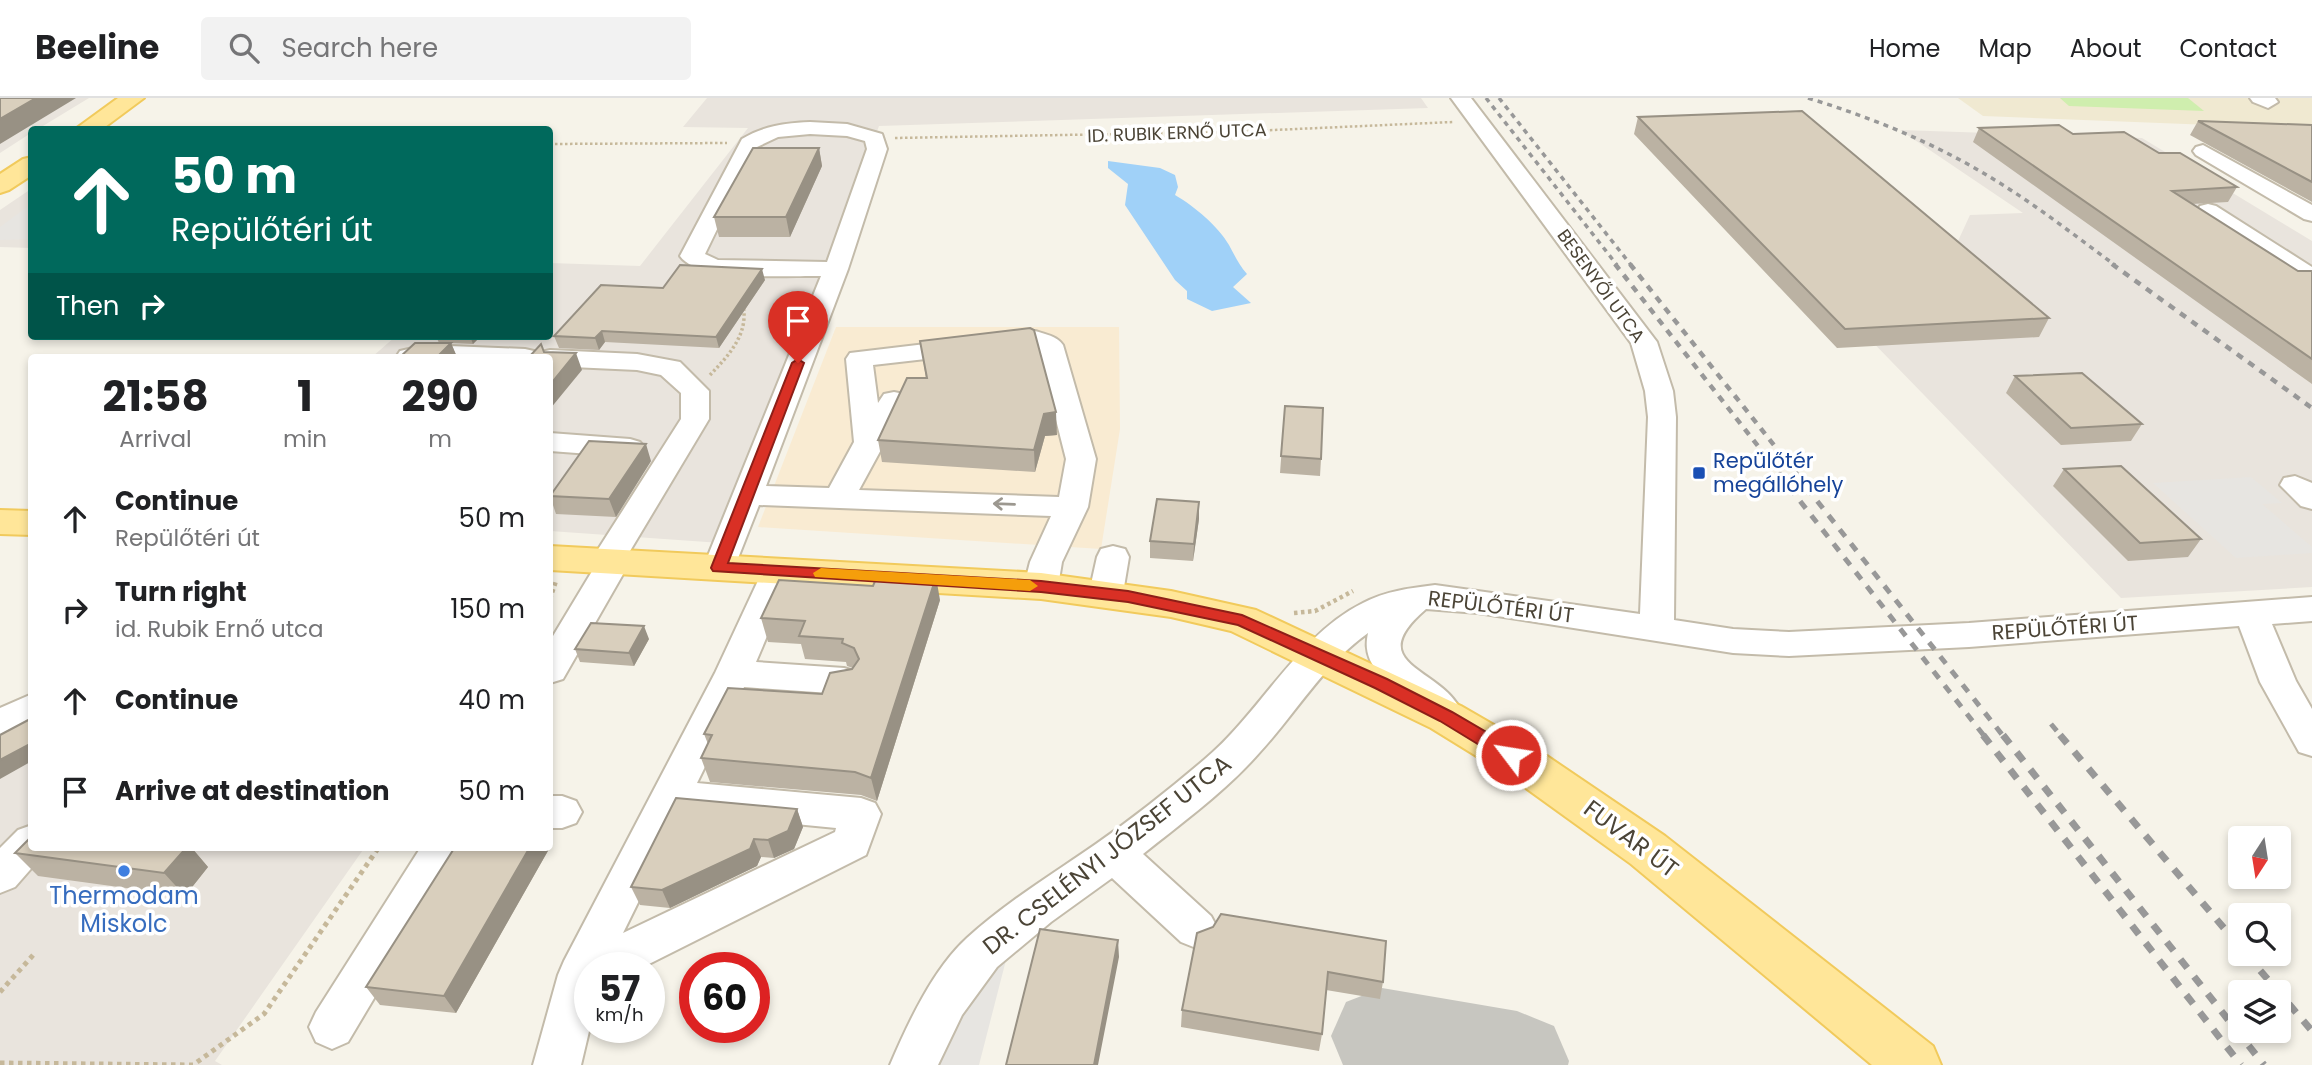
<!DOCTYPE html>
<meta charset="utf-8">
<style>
:root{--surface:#fff;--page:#f2f2f2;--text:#202124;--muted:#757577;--line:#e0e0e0}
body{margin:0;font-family:Poppins,sans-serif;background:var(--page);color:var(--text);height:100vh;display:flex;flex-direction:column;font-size:26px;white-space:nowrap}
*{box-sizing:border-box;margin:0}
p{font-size:23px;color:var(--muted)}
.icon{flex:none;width:38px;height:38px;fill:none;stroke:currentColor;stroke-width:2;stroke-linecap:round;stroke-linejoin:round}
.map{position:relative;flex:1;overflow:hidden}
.panel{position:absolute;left:28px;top:256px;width:525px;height:497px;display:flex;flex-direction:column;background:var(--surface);border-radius:7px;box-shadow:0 4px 10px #0003}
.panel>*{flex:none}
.guide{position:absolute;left:28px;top:28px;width:525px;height:214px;border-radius:7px;box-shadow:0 4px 10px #0003;background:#00695c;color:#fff;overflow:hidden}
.needle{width:46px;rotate:192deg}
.buttons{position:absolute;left:2228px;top:728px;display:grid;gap:14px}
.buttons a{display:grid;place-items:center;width:63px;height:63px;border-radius:7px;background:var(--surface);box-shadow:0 4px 10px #0003;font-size:35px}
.speed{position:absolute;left:574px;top:854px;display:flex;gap:14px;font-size:35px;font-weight:700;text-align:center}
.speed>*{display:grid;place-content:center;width:91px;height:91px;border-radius:50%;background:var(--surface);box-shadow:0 4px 10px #0003;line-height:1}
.speed small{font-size:18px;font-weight:400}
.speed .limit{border:10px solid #d22;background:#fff;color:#111}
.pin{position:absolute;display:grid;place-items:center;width:60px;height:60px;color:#fff;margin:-72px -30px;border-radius:50% 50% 50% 0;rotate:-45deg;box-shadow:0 0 7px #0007}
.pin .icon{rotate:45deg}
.me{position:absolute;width:77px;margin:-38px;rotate:301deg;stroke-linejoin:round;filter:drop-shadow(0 0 5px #0008)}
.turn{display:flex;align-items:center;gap:24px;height:147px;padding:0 28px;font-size:32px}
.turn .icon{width:91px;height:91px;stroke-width:2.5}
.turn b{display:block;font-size:49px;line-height:60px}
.then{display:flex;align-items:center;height:66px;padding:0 28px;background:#0003;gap:14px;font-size:26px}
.eta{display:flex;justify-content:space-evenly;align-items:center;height:119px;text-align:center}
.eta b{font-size:42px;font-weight:700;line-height:49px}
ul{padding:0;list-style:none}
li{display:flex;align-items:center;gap:21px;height:91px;padding:0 28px}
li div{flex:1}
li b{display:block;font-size:26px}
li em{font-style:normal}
header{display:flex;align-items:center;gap:42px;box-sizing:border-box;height:98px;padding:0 35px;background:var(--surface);border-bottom:2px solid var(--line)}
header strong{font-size:33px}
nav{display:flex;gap:38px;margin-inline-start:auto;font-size:24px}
.search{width:490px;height:63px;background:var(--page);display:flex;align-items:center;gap:18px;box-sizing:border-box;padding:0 24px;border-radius:7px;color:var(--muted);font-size:26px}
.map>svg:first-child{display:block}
</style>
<header>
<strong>Beeline</strong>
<div class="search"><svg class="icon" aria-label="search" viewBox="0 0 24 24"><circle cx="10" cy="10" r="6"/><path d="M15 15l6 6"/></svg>Search here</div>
<nav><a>Home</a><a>Map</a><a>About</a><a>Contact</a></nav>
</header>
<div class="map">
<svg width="2312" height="967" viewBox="0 0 2312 967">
<rect width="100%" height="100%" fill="#f6f3e9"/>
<path fill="#f9ebd2" d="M 836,229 L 1119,229 L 1120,331 L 1101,451 L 758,429 Z"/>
<path fill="#e9e4dd" d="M 0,0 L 89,0 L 38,31 L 32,32 L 31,35 L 0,55 Z
M 707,0 L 1421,0 L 1428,10 L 879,28 L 788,275 L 721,445 L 550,433 L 550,259 L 372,259 L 396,238 L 550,238 L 550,165 L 640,168 L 748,30 L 683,29 Z
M 1900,32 L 2142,40 L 2312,143 L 2312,489 L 2121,500 L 1823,193 L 2001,186 L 1958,143 L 1970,117 L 2023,115 Z
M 31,91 L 31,150 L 0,149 L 0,112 Z
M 31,628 L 32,749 L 365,749 L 215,963 L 222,967 L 0,967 L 0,646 Z"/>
<path fill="#f0e9d1" d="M 1958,0 L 2312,0 L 2312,31 L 1983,18 Z"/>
<path fill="#cfeeae" d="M 2060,0 L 2188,0 L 2204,13 L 2069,8 Z"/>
<path fill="#e7e5e1" d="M 31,106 L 31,141 L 0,142 L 0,129 Z
M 2251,379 L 2282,405 L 2262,406 L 2312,449 L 2312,455 L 2236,460 L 2153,385 Z
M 981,855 L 1006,862 L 979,967 L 914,967 Z"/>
<path fill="#a0d1f8" d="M 1108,63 L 1160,70 L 1175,77 L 1178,89 L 1175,97 C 1194,108 1218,128 1229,147 C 1235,158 1239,167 1247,176 L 1233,189 L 1251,205 L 1212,213 L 1187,201 L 1187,193 L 1175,182 L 1125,107 L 1128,86 L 1108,70 Z"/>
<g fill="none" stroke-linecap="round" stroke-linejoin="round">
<path fill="#c7c6c0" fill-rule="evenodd" d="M 1382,890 L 1517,913 L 1554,928 L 1569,963 L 1568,967 L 1343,967 L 1331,938 L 1346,904 Z"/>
<g stroke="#c3bbaa" stroke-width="4">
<path id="minor" d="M 1451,0 L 1471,0 L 1657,244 L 1673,293 L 1676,319 L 1674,522 L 1733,531 L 1789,534 L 1969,525 L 2312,499 L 2312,523 L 2272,526 L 2296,583 L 2312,611 L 2312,658 L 2299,654 L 2260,584 L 2239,528 L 1969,549 L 1789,558 L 1733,555 L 1478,515 L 1426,511 C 1362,566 1437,569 1459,609 L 1454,619 C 1449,620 1444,623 1438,622 C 1416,618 1379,581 1370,562 C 1366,552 1366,545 1368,535 C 1324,566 1296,615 1260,654 C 1226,693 1183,724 1143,756 L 1211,818 L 1218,831 L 1211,844 L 1196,850 L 1181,844 L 1112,780 L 1051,824 L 997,869 L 962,917 L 938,967 L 890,967 C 908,925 933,871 967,840 C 1006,804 1053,776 1096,746 C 1133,720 1170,691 1205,661 C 1260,615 1298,537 1363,505 C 1385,493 1411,490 1435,487 L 1640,516 L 1648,319 L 1645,293 L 1631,245 Z
M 2250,0 L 2275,0 L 2278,4 L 2268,10 L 2253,4 Z
M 810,24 L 847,26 L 882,36 L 887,51 L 848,171 L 766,388 L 829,390 L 854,344 L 846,261 L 850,255 L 1035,233 C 1045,236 1057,238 1063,247 L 1096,361 L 1088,409 L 1062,464 L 1058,488 L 1053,496 L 1041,499 L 1029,496 L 1024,488 L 1030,464 L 1051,418 L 759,407 L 731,478 L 719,481 L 707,478 L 703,470 L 821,178 C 789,177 699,185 680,158 L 742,41 C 763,28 786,25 810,24 ZM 810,36 L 847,38 L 865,43 L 867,51 L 827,164 L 718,162 L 705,156 L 757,49 L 778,39 ZM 1032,249 L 1038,251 L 1066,361 L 1059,399 L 859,392 L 908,302 L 904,296 L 894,294 L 884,296 L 878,305 L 873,267 Z
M 2203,47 L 2312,107 L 2312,123 L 2304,121 L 2196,57 L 2193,53 L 2196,49 Z
M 2208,106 L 2216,108 L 2312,169 L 2312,187 L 2303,185 L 2200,118 L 2197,113 L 2200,108 Z
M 426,247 L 525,251 L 534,253 L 538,258 L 541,254 L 550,252 L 637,256 L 680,264 L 709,293 L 709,321 L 627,458 L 630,464 L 563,581 L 550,585 L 550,543 L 594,470 L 590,464 L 681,321 L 681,295 L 661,277 L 637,272 L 550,268 L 550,259 L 396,259 L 400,253 Z
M 550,335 L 630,341 L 640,344 L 645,350 L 640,356 L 630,359 L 550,353 Z
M 2295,378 L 2312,385 L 2312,411 L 2301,408 L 2280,387 L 2284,380 Z
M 1113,448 L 1125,451 L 1129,459 L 1123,495 L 1118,503 L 1106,506 L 1094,503 L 1089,495 L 1097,459 L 1101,451 Z
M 779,461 L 791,464 L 795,472 L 756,564 L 844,570 L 857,574 L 862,583 L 857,592 L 844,596 L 744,589 L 697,685 L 861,700 L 875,705 L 881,716 L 866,757 L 641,870 L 590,870 L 590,929 L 581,967 L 533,967 L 558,877 L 564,863 L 715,575 L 763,472 L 767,464 ZM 682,715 L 836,730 L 835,734 L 623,835 Z
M 32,596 L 32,627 L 0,641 L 0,610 Z
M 550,698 L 562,698 L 576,703 L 582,714 L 576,725 L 562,730 L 550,730 Z
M 32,727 L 32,749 L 50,749 L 15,789 L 0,795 L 0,750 L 18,732 Z
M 421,749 L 464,749 L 348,944 L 332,951 L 316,944 L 309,929 L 316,914 Z"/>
</g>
<g stroke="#f1ca5c" stroke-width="4">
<path id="major" d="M 118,0 L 144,0 L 101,32 L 74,32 Z
M 32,59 L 32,77 L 9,92 L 0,95 L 0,76 L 23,61 Z
M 0,412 L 32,413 L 32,437 L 0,436 Z
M 550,448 L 1041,475 L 1171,493 L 1256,512 L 1461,608 L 1544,656 L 1665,738 L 1933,948 L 1941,967 L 1872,967 L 1631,766 L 1512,680 L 1431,630 L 1231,533 L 1171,519 L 1041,501 L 550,472 Z"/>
</g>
<path stroke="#c6b89a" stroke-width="2.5" stroke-dasharray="2.5 2.5" stroke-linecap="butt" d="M 895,40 L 1229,34 L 1453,24
M 550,46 L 727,45"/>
<path stroke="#c6b89a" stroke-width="3.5" stroke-dasharray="2.5 2.5" stroke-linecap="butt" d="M 710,277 C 729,257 749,236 743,207"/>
<path stroke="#c6b89a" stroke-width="4.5" stroke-dasharray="3.5 3.5" stroke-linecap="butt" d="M 550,501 L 556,483
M 1294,515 L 1315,513 L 1353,493"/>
<path stroke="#c6b89a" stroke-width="5" stroke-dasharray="4.5 4.5" stroke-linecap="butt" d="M 0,894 L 35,855
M 0,965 L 193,967 L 264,916 L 379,749"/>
<use href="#minor" fill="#fff" fill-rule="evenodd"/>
<use href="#major" fill="#ffe699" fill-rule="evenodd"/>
<path stroke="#989898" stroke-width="3.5" stroke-dasharray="5 5" stroke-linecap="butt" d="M 1486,0 L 1617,167
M 1499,0 L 1631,167
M 1808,0 C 1879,22 1944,49 2006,89 C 2044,113 2079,141 2115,167"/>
<path stroke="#989898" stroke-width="4.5" stroke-dasharray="7 7" stroke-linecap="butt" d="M 1615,166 L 1780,376
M 1630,166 L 1797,376
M 2112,166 L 2312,310"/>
<path stroke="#989898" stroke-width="5" stroke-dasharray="9 9" stroke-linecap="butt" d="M 1778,375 L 1985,639
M 1795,375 L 2004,639
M 2051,626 L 2062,639"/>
<path stroke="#989898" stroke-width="7" stroke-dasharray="11 11" stroke-linecap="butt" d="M 1983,637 L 2241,967
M 2003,637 L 2264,967
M 2060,637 L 2240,849
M 2246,856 L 2312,933"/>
</g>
<path fill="#bbb2a3" d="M 1638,19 L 2049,220 L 2039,239 L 1837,250 L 1634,36 Z
M 2198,23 L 2312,27 L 2312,104 L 2190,37 Z
M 1979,30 L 2073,36 L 2237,89 L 2228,104 L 2192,106 L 2298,173 L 2312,173 L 2312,286 L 1973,44 Z
M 819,50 L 822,68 L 790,139 L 719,139 L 714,119 Z
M 765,182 L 719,250 L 605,244 L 599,252 L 559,250 L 554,238 L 663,190 Z
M 436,238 L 481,238 L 473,246 L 451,245 L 457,259 L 400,259 L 439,245 Z
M 920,243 L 1057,337 L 1045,338 L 1035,374 L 882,364 L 878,342 L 926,280 Z
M 2015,278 L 2142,326 L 2131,343 L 2061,347 L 2006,295 Z
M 1285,308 L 1321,361 L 1320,378 L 1280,375 Z
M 651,363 L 616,419 L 556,416 L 550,398 Z
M 2064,371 L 2201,441 L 2188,459 L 2128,463 L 2053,388 Z
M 1199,421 L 1193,463 L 1150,460 L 1150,443 Z
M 940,502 L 877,703 L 861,697 L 710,684 L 701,660 L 708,646 L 704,636 L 822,596 L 853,570 L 847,568 L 846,564 L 805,561 L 801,546 L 768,544 L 761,520 Z
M 649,541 L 634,568 L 580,564 L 575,551 Z
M 797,711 L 803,729 L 794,751 L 774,760 L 761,759 L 757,768 L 670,810 L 640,807 L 631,789 Z
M 32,749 L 191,749 L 208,769 L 185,798 L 38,778 L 15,755 Z
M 455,749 L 548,749 L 549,751 L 456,915 L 380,907 L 366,889 Z
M 1197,835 L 1383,884 L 1380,901 L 1326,892 L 1322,936 L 1319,953 L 1181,929 L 1182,912 Z"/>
<path fill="#989184" d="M 36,0 L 76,0 L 0,46 L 0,21 Z
M 819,50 L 822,68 L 790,139 L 786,119 Z
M 762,171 L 765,182 L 719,250 L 716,239 Z
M 602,233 L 605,244 L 599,252 L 595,240 Z
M 470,238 L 481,238 L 473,246 Z
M 451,245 L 457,259 L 437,259 Z
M 576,255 L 582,272 L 550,311 L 550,287 Z
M 1056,314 L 1057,337 L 1045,338 L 1035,374 L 1034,352 L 1044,316 Z
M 646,346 L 651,363 L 616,419 L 609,401 Z
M 1199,404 L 1199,421 L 1193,463 L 1194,446 Z
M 936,479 L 940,502 L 877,703 L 871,680 Z
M 644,528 L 649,541 L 634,568 L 629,555 Z
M 32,645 L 32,663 L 0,681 L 0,662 Z
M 797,711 L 803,729 L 794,751 L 774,760 L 768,742 Z
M 754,741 L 761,759 L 757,768 L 670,810 L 662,792 Z
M 187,749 L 191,749 L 208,769 L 185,798 L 164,775 Z
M 530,749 L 548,749 L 549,751 L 456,915 L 444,898 Z
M 1118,842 L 1119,859 L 1098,967 L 1094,967 Z"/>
<path fill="#d9cfbd" stroke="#989184" stroke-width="2" d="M 0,0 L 36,0 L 0,21 Z
M 1802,13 L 2049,220 L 1845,231 L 1638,19 Z
M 2198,23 L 2312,27 L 2312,84 Z
M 2059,27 L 2073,36 L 2124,34 L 2159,55 L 2180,55 L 2237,89 L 2172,93 L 2298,173 L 2312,173 L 2312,261 L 1979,30 Z
M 753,50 L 819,50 L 786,119 L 714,119 Z
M 680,167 L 762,171 L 716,239 L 602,233 L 595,240 L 554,238 L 601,187 L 663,190 Z
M 1030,230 L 1034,232 L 1056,314 L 1044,316 L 1034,352 L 878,342 L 907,280 L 927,280 L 920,243 Z
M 415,245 L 451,245 L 437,259 L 400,259 Z
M 541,246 L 544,254 L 576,255 L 550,287 L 550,259 L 529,259 Z
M 2082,275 L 2142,326 L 2071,330 L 2015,278 Z
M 1285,308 L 1323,310 L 1321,361 L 1281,358 Z
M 589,343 L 646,346 L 609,401 L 550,398 Z
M 2121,368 L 2201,441 L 2140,445 L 2064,371 Z
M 1157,401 L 1199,404 L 1194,446 L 1150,443 Z
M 878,476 L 936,479 L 871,680 L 855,674 L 701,660 L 712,637 L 704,636 L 728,590 L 822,596 L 830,575 L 852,571 L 859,561 L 854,550 L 842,545 L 843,541 L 799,538 L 805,523 L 761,520 L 779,482 L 873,488 Z
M 591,525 L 644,528 L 629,555 L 575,551 Z
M 32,620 L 32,645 L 0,662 L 0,637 Z
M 676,700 L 797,711 L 788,733 L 768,742 L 754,741 L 750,751 L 662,792 L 631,789 Z
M 32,738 L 32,749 L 187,749 L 164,775 L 15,755 Z
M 455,749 L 530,749 L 444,898 L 366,889 Z
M 1221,816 L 1386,843 L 1383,884 L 1328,874 L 1322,936 L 1182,912 L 1197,835 L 1213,829 Z
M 1040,831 L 1118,842 L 1094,967 L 1006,967 Z"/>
<defs><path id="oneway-shaft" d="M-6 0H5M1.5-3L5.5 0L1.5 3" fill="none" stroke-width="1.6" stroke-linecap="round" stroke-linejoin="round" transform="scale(1.75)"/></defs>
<use stroke="#9c9890" href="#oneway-shaft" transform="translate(1004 406) rotate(-178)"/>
<path fill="#d93025" stroke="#8d1f18" stroke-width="2" d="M 798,261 L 804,265 L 728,465 L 1041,483 L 1128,493 L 1242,517 L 1387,581 L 1452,614 L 1517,652 L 1520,657 L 1517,662 L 1504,662 L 1440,623 L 1375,590 L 1238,527 L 1128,504 L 1041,494 L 713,473 L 711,470 L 792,265 Z"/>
<path fill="#f59e0b" d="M 821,470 L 1030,482 L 1038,488 L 1030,493 L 815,479 L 813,475 Z"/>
<rect fill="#1a4fb4" stroke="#fff" stroke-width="2.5" x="1692" y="368" width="14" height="14" rx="3.5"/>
<circle fill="#3f7fe0" stroke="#fff" stroke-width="2.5" cx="124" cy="773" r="7"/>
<g text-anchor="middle" stroke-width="7" stroke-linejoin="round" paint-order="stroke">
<g font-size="18" fill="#4b4436" stroke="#fff">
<text transform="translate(1177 35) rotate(-2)" y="6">ID. RUBIK ERNŐ UTCA</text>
<text transform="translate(1601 188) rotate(54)" y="6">BESENYŐI UTCA</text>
</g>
<g font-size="21" fill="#164399" stroke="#fff" text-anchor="start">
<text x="1713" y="370">Repülőtér<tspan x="1713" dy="24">megállóhely</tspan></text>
</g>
<g font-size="21" fill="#4b4436" stroke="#fff">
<text transform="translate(1501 509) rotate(7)" y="7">REPÜLŐTÉRI ÚT</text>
<text transform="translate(2065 530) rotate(-4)" y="7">REPÜLŐTÉRI ÚT</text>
</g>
<g font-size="24" fill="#4b4436" stroke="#fff">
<text transform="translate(1631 741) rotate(37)" y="8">FUVAR ÚT</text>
<text transform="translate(1107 757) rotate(-38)" y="8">DR. CSELÉNYI JÓZSEF UTCA</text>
</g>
<g font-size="24" fill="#366cbe" stroke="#fff">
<text x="124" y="806">Thermodam<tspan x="124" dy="28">Miskolc</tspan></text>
</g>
</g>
</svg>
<div class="buttons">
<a><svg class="needle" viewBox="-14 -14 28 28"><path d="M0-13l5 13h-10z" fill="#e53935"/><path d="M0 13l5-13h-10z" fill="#757577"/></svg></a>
<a><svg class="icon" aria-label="search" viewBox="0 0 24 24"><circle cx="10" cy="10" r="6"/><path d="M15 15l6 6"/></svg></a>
<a><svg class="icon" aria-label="layers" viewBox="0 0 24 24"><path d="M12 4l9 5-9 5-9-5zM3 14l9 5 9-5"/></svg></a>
</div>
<div class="speed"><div>57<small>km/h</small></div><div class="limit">60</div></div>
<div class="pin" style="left:798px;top:265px;background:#d93025"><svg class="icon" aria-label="arrive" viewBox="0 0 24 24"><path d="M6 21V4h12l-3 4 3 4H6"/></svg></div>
<svg class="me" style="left:1511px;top:657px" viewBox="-20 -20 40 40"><circle r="17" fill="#d93025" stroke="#fff" stroke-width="3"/><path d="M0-11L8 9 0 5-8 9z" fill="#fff"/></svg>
<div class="guide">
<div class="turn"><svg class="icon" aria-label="ahead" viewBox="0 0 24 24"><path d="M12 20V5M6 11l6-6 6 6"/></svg><div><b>50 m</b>Repülőtéri út</div></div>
<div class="then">Then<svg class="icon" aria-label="right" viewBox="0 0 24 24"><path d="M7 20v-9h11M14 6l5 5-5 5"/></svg></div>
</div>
<section class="panel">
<div class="eta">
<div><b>21:58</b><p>Arrival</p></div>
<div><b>1</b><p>min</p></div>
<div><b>290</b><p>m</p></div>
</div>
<ul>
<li><svg class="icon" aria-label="ahead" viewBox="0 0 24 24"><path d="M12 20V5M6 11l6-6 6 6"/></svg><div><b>Continue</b><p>Repülőtéri út</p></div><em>50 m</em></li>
<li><svg class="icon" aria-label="right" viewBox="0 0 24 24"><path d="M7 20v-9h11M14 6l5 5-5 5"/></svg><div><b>Turn right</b><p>id. Rubik Ernő utca</p></div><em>150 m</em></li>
<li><svg class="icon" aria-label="ahead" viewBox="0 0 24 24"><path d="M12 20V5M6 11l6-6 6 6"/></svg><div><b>Continue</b></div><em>40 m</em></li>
<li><svg class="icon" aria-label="arrive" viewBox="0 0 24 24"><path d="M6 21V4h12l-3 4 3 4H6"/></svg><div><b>Arrive at destination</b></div><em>50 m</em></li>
</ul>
</section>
</div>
